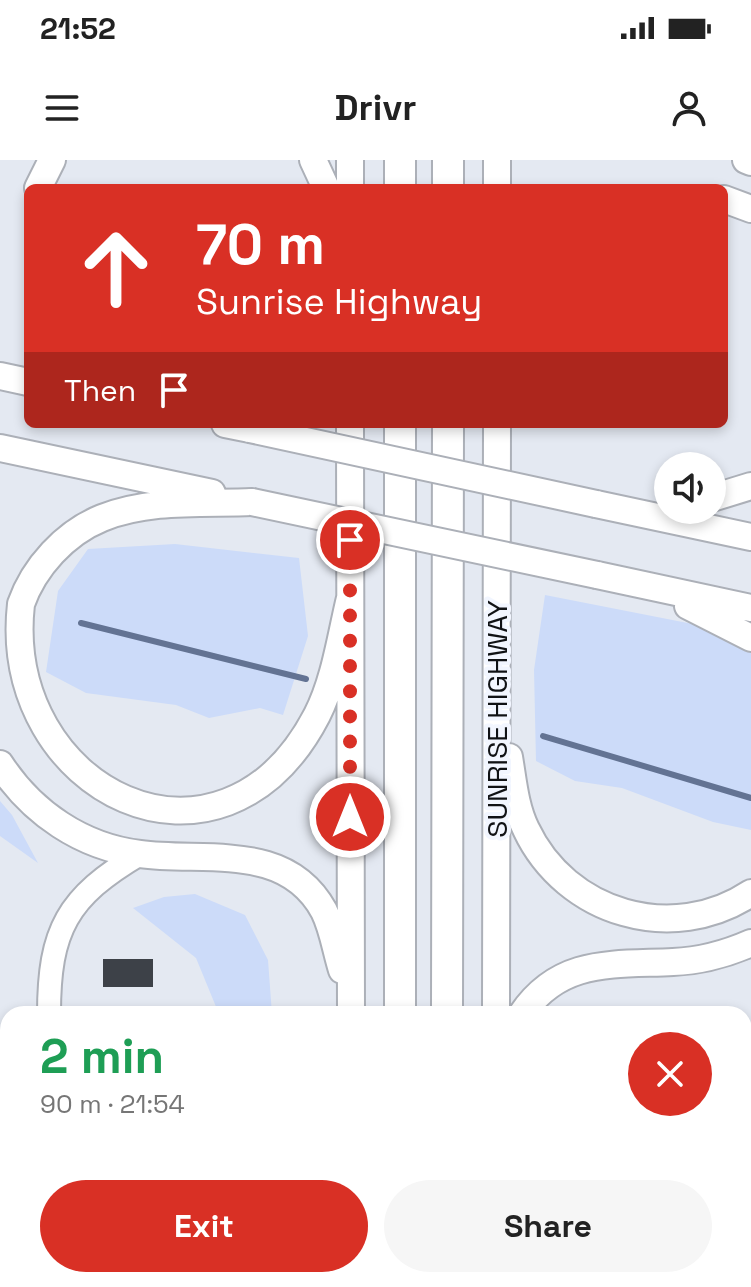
<!DOCTYPE html>
<meta charset="utf-8">
<style>
:root{--surface:#fff;--page:#f6f6f6;--text:#222;--muted:#767676;--accent:#d93025}
body{margin:0;font-family:"Space Grotesk",sans-serif;background:var(--page);color:var(--text);height:100vh;display:flex;flex-direction:column;font-size:30px;white-space:nowrap}
*{box-sizing:border-box;margin:0}
p{font-size:26px;color:var(--muted)}
.icon{flex:none;width:44px;height:44px;fill:none;stroke:currentColor;stroke-width:2;stroke-linecap:round;stroke-linejoin:round}
.map{position:relative;flex:1;overflow:hidden}
.panel{position:absolute;left:0px;top:846px;width:752px;height:282px;display:flex;flex-direction:column;background:var(--surface);border-radius:24px 24px 0 0;box-shadow:0 4px 12px #0003}
.panel>*{flex:none}
.guide{position:absolute;left:24px;top:24px;width:704px;height:244px;border-radius:12px;box-shadow:0 4px 12px #0003;background:#d93025;color:#fff;overflow:hidden}
.buttons{position:absolute;left:654px;top:292px;display:grid;gap:16px}
.buttons a{display:grid;place-items:center;width:72px;height:72px;border-radius:50%;background:var(--surface);box-shadow:0 4px 12px #0003;font-size:40px}
.pin{position:absolute;display:grid;place-items:center;width:68px;height:68px;color:#fff;margin:-34px;border:4px solid #fff;border-radius:50%;box-shadow:0 2px 8px #0007}
.me{position:absolute;width:88px;margin:-44px;rotate:0deg;stroke-linejoin:round;filter:drop-shadow(0 0 6px #0008)}
.turn{display:flex;align-items:center;gap:28px;height:168px;padding:0 40px;font-size:36px}
.turn .icon{width:104px;height:104px;stroke-width:2.5}
.turn b{display:block;font-size:56px;line-height:68px}
.then{display:flex;align-items:center;height:76px;padding:0 40px;background:#0003;gap:16px;font-size:30px}
.round{display:grid;place-items:center;flex:none;width:84px;height:84px;border-radius:42px;background:var(--page)}
.headline{display:flex;align-items:center;justify-content:space-between;height:136px;padding:0 40px}
h1{font-size:48px;font-weight:600;line-height:60px;color:#1e9e55}
.action{display:flex;gap:16px;margin-top:auto;padding:16px 40px}
.action a{flex:1;height:92px;border-radius:48px;background:var(--accent);color:#fff;font-size:32px;font-weight:600;line-height:92px;text-align:center}
.action a+a{background:var(--page);color:var(--text)}
.status{display:flex;justify-content:space-between;align-items:center;height:56px;padding:0 40px;background:var(--surface);direction:ltr}
.status svg{height:22px;fill:currentColor}
header{display:flex;justify-content:space-between;align-items:center;height:104px;padding:0 40px;background:var(--surface);font-size:36px;font-weight:600}
.map>svg:first-child{display:block}
</style>
<div class="status"><b>21:52</b><svg viewBox="0 0 49 12"><path d="M0 12V9h3v3zM5 12V6h3v6zM10 12V3h3v9zM15 12V0h3v12zM26 1h20v11H26zM47 4h2v5h-2z"/></svg></div>
<header><svg class="icon" aria-label="menu" viewBox="0 0 24 24"><path d="M4 6h16M4 12h16M4 18h16"/></svg>Drivr<svg class="icon" aria-label="person" viewBox="0 0 24 24"><circle cx="12" cy="8" r="4"/><path d="M4 21q1-7 8-7t8 7"/></svg></header>
<div class="map">
<svg width="751" height="1127" viewBox="0 0 751 1127">
<rect width="100%" height="100%" fill="#e4e9f2"/>
<path fill="#ccdbf9" d="M 175,384 L 299,398 L 308,476 L 283,555 L 260,548 L 209,558 L 176,545 L 86,533 L 46,512 L 58,431 L 88,389 Z
M 545,435 L 708,467 L 739,478 L 751,492 L 751,670 L 713,662 L 622,628 L 575,621 L 536,601 L 534,510 Z
M 0,641 L 12,655 L 38,703 L 0,676 Z
M 195,734 L 245,755 L 268,800 L 272,854 L 219,854 L 196,798 L 133,748 L 164,737 Z"/>
<g fill="none" stroke-linecap="round" stroke-linejoin="round">
<path stroke="#637393" stroke-width="6" d="M 81,463 L 306,519
M 543,576 L 751,638"/>
</g>
<path fill="#3d4148" d="M 103,799 L 153,799 L 153,827 L 103,827 Z
M 161,1120 L 192,1120 L 193,1123 L 188,1123 L 188,1127 L 171,1127 L 162,1125 Z
M 675,1120 L 711,1120 L 709,1127 L 673,1127 Z"/>
<g fill="none" stroke-linecap="round" stroke-linejoin="round">
<g stroke="#acb0b8" stroke-width="26">
<path id="minor" d="M 49,854 C 49,770 67,737 140,694
M 744,937 L 751,936
M 0,1067 L 8,1065
M 46,1120 L 46,1127
M 498,1126 L 661,1124 L 662,1120
M 298,1127 L 299,1120"/>
</g>
<g stroke="#acb0b8" stroke-width="30">
<path id="major" d="M 313,0 L 326,28
M 350,0 L 350,28
M 746,0 L 751,2
M 38,28 L 52,0
M 497,28 L 497,0
M 724,39 L 751,49
M 0,216 L 28,222
M 225,264 L 250,269
M 350,264 L 351,854
M 0,288 L 212,333
M 712,338 L 751,326
M 252,342 C 203,344 149,339 102,358 C 65,373 34,407 21,444 C 0,631 221,740 317,555 C 335,520 341,475 350,438
M 596,344 L 751,377
M 597,415 L 751,448
M 688,446 L 751,478
M 509,597 C 513,620 515,647 526,669 C 566,754 673,785 751,733
M 0,604 C 32,653 82,687 140,694 C 204,703 286,681 324,751 C 333,769 336,791 342,810
M 496,854 L 497,264
M 522,854 C 560,798 613,805 673,802 C 700,801 726,794 751,783
M 497,1120 L 498,1127
M 348,1127 L 348,1120"/>
</g>
<g stroke="#acb0b8" stroke-width="34">
<path id="highway" d="M 400,28 L 400,0
M 448,28 L 448,0
M 400,854 L 400,264
M 447,854 L 448,264
M 399,1127 L 399,1120
M 446,1127 L 446,1120"/>
</g>
<use href="#minor" stroke="#fff" stroke-width="22"/>
<use href="#major" stroke="#fff" stroke-width="26"/>
<use href="#highway" stroke="#fff" stroke-width="30"/>
<g stroke="#acb0b8" stroke-width="30" stroke-linecap="butt">
<path id="major-bridge" d="M 250,269 L 596,344
M 252,342 L 597,415"/>
</g>
<use href="#major-bridge" stroke="#fff" stroke-width="26"/>
</g>
<g fill="none" stroke-linecap="round" stroke-linejoin="round">
<path stroke="#d93025" stroke-width="14" stroke-dasharray="0 25.2" d="M 350,380 L 350,657"/>
</g>
<g text-anchor="middle" stroke-width="8" stroke-linejoin="round" paint-order="stroke">
<g font-size="28" fill="#101215" stroke="#f2f6ff">
<text transform="translate(497 559) rotate(-90)" y="10">SUNRISE HIGHWAY</text>
</g>
</g>
</svg>
<div class="buttons">
<a><svg class="icon" aria-label="sound" viewBox="0 0 24 24"><path d="M4 9h4l5-4v14l-5-4H4zM17 9q2 3 0 6"/></svg></a>
</div>
<div class="pin" style="left:350px;top:380px;background:#d93025"><svg class="icon" aria-label="arrive" viewBox="0 0 24 24"><path d="M6 21V4h12l-3 4 3 4H6"/></svg></div>
<svg class="me" style="left:350px;top:657px" viewBox="-20 -20 40 40"><circle r="17" fill="#d93025" stroke="#fff" stroke-width="3"/><path d="M0-11L8 9 0 5-8 9z" fill="#fff"/></svg>
<div class="guide">
<div class="turn"><svg class="icon" aria-label="ahead" viewBox="0 0 24 24"><path d="M12 20V5M6 11l6-6 6 6"/></svg><div><b>70 m</b>Sunrise Highway</div></div>
<div class="then">Then<svg class="icon" aria-label="arrive" viewBox="0 0 24 24"><path d="M6 21V4h12l-3 4 3 4H6"/></svg></div>
</div>
<section class="panel">
<div class="headline"><div><h1>2 min</h1><p>90 m · 21:54</p></div><a class="round" style="background:#d93025;color:#fff"><svg class="icon" aria-label="close" viewBox="0 0 24 24"><path d="M6 6l12 12M18 6L6 18"/></svg></a></div>
<div class="action"><a>Exit</a><a>Share</a></div>
</section>
</div>
